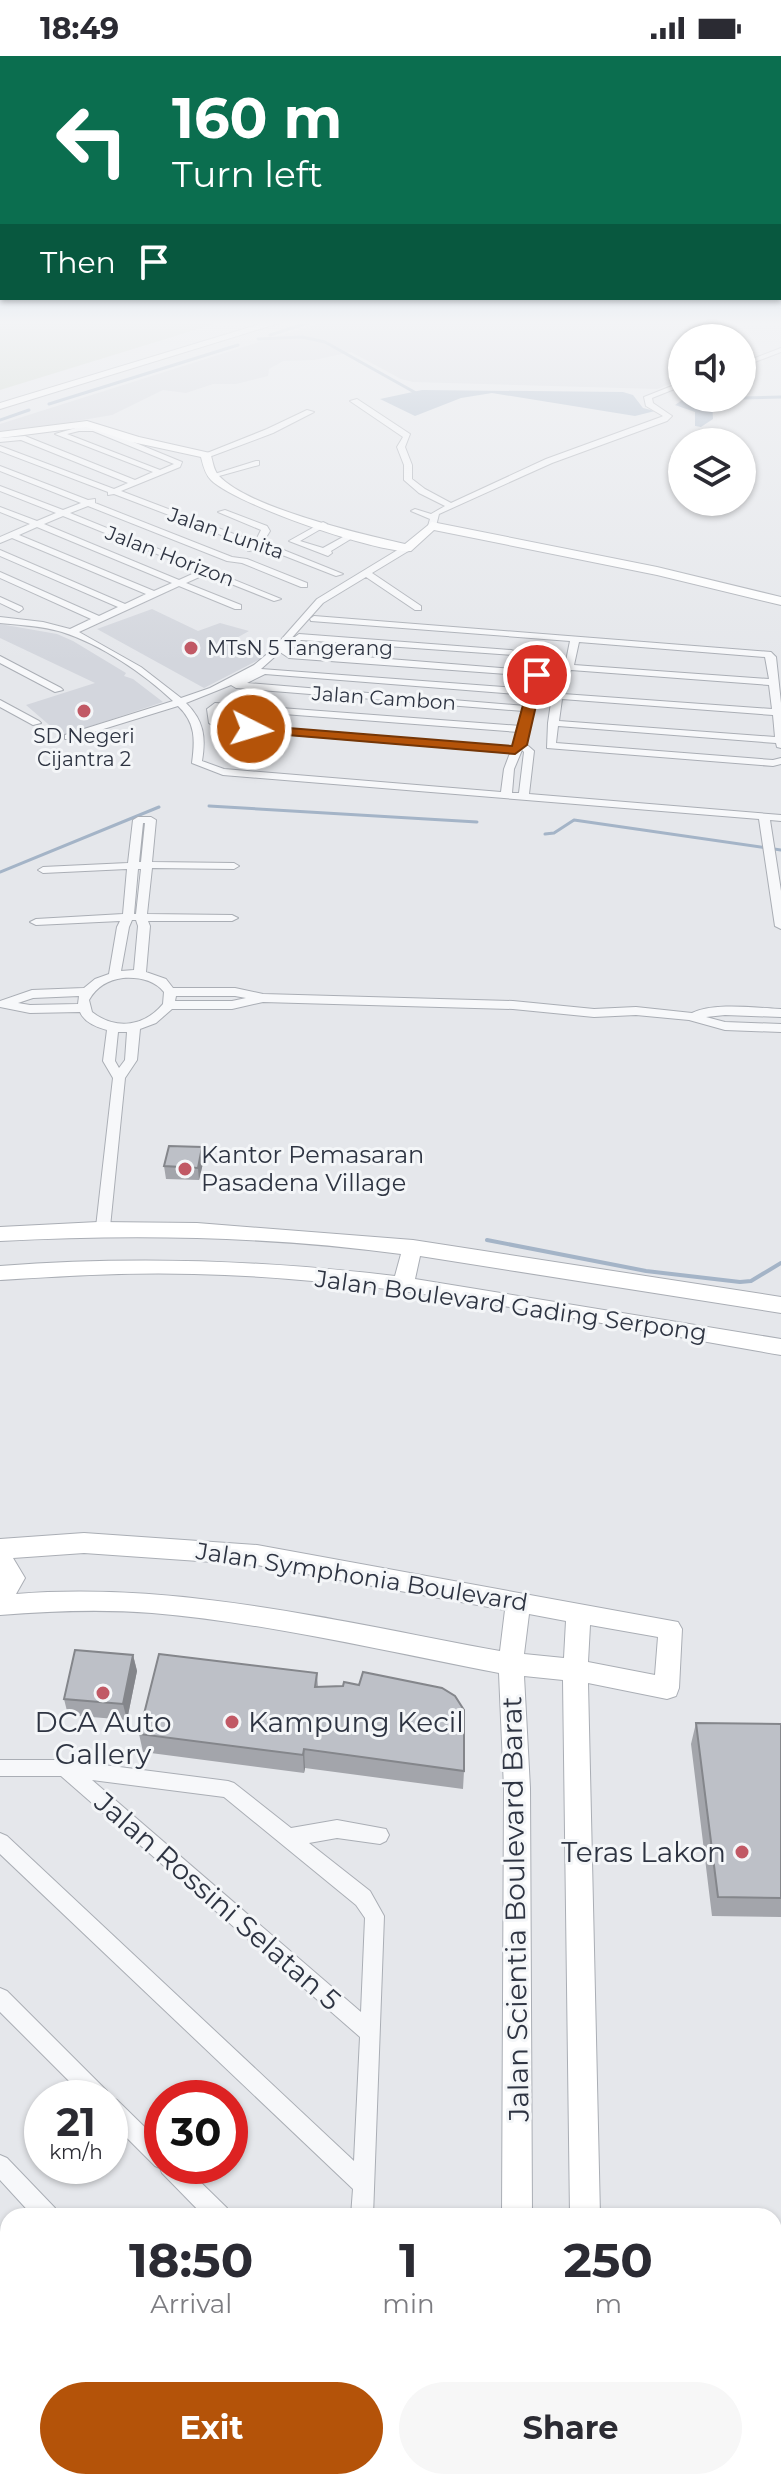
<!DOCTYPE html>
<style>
:root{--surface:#fff;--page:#f7f7f7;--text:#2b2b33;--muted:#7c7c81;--accent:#b45309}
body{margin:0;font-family:Montserrat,sans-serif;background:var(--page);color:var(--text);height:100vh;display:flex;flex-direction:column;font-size:30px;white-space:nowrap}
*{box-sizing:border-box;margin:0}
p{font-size:26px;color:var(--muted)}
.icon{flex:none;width:44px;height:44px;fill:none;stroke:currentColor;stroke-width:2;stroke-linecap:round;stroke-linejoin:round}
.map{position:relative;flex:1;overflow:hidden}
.drawer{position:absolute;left:0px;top:2152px;width:782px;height:282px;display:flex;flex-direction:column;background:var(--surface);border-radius:24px 24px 0 0;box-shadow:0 2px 6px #0004}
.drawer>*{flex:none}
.guide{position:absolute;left:0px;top:0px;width:782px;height:244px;box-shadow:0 2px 6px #0004;background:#0b6e4f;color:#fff;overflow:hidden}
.buttons{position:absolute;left:668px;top:268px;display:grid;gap:16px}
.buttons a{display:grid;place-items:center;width:88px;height:88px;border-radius:50%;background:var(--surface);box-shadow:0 2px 6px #0004;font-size:40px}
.speed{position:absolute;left:24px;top:2024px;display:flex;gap:16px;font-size:40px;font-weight:700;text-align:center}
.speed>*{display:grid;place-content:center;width:104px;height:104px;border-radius:50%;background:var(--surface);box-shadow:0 2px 6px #0004;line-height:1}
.speed small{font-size:20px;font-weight:400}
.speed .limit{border:12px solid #d22;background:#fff;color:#111}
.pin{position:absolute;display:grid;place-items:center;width:68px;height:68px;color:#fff;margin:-34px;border:4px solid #fff;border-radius:50%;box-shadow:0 2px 8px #0007}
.me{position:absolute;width:88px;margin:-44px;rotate:95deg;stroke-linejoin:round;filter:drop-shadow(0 0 6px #0008)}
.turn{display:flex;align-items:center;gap:28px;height:168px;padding:0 40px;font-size:36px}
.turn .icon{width:104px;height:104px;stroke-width:2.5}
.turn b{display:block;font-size:56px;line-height:68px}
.then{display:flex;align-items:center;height:76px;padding:0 40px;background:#0003;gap:16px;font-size:30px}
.eta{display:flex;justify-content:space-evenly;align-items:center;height:136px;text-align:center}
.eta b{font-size:48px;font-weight:700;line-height:56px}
.primary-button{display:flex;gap:16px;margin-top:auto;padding:16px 40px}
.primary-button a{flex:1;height:92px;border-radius:48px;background:var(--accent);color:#fff;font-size:32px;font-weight:700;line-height:92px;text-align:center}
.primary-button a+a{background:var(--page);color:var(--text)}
.status{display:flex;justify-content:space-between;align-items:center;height:56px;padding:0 40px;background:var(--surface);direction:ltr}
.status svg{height:22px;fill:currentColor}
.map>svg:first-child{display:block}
</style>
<div class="status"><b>18:49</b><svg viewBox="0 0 49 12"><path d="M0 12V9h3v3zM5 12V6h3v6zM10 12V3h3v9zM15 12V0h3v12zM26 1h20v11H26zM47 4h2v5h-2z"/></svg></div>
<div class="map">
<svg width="781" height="2433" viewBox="0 0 781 2433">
<rect width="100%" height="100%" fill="#e5e7eb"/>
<path fill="#d3d6dd" d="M 326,265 L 703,265 L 707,282 L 682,282 L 682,324 L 657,333 L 413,326 L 401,323 L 351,296 L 314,304 L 283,305 L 269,313 L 268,320 L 236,328 L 213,328 L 186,337 L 163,334 L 112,359 L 0,378 L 0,368 Z
M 152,553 L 198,575 L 220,567 L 249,575 L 233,584 L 266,600 L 204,632 L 97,573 Z
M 0,568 L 57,578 L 73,585 L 126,617 L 124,620 L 133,623 L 163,646 L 62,680 L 26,649 L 95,627 L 0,582 Z"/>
<path fill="#cad4c7" d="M 0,265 L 224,265 L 0,334 Z"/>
<path fill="#a4b4c7" d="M 422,334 L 623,336 L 633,339 L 643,352 L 655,355 L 635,360 L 492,337 L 461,342 L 415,360 L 380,343 Z
M 685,342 L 718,342 L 712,345 L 713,363 L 701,371 L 695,370 L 695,356 L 675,349 Z"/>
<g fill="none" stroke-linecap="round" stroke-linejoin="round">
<path stroke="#a4b4c7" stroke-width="3" d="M 270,279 L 314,265
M 258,283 L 302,281 L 325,286 L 416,337
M 714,342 L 729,342
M 742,342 L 781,341
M 49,348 L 238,289
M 0,364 L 29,354
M 209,750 L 477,766
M 545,778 L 554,777 L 574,764 L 781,794
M 0,816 L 159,751"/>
<path stroke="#a4b4c7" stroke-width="4" d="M 487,1184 L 646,1215 L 740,1226 L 751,1225 L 781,1207"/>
<g stroke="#aaaeb5" stroke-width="2">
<path id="street" d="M 781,292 L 781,296 L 742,311 L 742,307 Z
M 682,326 L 682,330 L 652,342 L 653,347 L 672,360 L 667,365 L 552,407 L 439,458 L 436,470 L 432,472 L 428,470 L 430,463 L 411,455 L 415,453 L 431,458 L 445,450 L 419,437 L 404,424 L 404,409 L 397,391 L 403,381 L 350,345 L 357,343 L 410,378 L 405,391 L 412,409 L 412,423 L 425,433 L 451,447 L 546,403 L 661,361 L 663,360 L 646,350 L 644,341 Z
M 307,354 L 314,356 L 273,377 L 209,401 L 202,399 L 267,373 Z
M 79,371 L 97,371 L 182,406 L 180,411 L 121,435 L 255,486 L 261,474 L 218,456 L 225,454 L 267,470 L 270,475 L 262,488 L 271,489 L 343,518 L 336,520 L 267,493 L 248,495 L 247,493 L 250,490 L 114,438 L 108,439 L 108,436 L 0,395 L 0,390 L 114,433 L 128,427 L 21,384 L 0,386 L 0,382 L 25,380 L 135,424 L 153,416 L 55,378 ZM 79,375 L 93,375 L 174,408 L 160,414 L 67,378 Z
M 256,405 L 259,405 L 259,409 L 212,422 L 208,420 Z
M 0,410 L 88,444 L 95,443 L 95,447 L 232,501 L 247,503 L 307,527 L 307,531 L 301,531 L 242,507 L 227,505 L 88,450 L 70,457 L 281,543 L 274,545 L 206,518 L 186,527 L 241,549 L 241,553 L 235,553 L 179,530 L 79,576 L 141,611 L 181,642 L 210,632 L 254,609 L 272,594 L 317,543 L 404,490 L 410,490 L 410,494 L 372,517 L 421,550 L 421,554 L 415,554 L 366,521 L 323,547 L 288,586 L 299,578 L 511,594 L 514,595 L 514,599 L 301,584 L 290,595 L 538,615 L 542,620 L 526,688 L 534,695 L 529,738 L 781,759 L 781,765 L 770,764 L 781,835 L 781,873 L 775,870 L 759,763 L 223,719 L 192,707 C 195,684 196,667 178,650 L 71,683 L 65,683 L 65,679 L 173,645 C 143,617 102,589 62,576 C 42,570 21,569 0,567 L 0,561 L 43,566 L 70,573 L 91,563 L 0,522 L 0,516 L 99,560 L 118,551 L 0,500 L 0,494 L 125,548 L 146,538 L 12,482 L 0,487 L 0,481 L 30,468 L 0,456 L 0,451 L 37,465 L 56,457 L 0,435 L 0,430 L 63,454 L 81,447 L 0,415 ZM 63,460 L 199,515 L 179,524 L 44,468 ZM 37,471 L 172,527 L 154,535 L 19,479 ZM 280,596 L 289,602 L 532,620 L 529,633 L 261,613 ZM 265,618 L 528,639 L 525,650 L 247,627 ZM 231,629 L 236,632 L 524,655 L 521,670 L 215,647 L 207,653 L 209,667 L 220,673 L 510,697 L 504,713 L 501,736 L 224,713 L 202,705 C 206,681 204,665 186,647 ZM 217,653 L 519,676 L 514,691 L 222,667 L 219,666 ZM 522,694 L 524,696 L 519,737 L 512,737 L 514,713 Z
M 323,466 L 327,468 L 326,470 L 300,485 L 323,492 L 352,476 L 359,478 L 331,495 L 332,497 L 328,500 L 289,485 Z
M 0,541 L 22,551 L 23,553 L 19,556 L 0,547 Z
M 314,560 L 771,596 L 776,601 L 781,647 L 781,692 L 777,691 L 776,687 L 558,670 L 556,687 L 773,704 L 781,702 L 781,708 L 773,710 L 547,692 L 548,667 L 555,620 L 565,610 L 570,585 L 311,565 L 310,563 ZM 579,586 L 765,601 L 769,623 L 574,609 ZM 571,614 L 769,629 L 772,653 L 563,638 L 565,621 ZM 562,643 L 773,659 L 775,681 L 559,665 Z
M 0,600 L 61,632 L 63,634 L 55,636 L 0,607 Z
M 0,644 L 39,665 L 41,667 L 33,669 L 0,651 Z
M 138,761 L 151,761 L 156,764 L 152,806 L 234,807 L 239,810 L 234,813 L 152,812 L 147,858 L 232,859 L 238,862 L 232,865 L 148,865 L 150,870 L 146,916 L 166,923 L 173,932 L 235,932 L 263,938 L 513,945 L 594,953 L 636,951 L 692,957 C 714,946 756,952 781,953 L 781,961 L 725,959 L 706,961 L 725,966 L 781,968 L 781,976 L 725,974 L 689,964 L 636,959 L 594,961 L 513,953 L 263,946 L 232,953 L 172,953 L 156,967 L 140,973 L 137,1004 L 125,1022 L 110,1171 L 103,1176 L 98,1174 L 96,1171 L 113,1022 L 103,1005 L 107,974 C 96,971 84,966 80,956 L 30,957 L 0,951 L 0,945 L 32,934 L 84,932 L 95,923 L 109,918 L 117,871 L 120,865 L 36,869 L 30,866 L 36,863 L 123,858 L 127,813 L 43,817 L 38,814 L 43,811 L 128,807 L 133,764 ZM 143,767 L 145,767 L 141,806 L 139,806 ZM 138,813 L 141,813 L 136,858 L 134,858 ZM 132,864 L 136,864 L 138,870 L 134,914 L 121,915 L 129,871 ZM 123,922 C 139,921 154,924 164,936 L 163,948 C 144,971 115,974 92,956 L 89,944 C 97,930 108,924 123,922 ZM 79,940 L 78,948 L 30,949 L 18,947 L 33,942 ZM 176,940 L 235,940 L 246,942 L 232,945 L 175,945 ZM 118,976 L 127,976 L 125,1004 L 119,1012 L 115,1005 Z
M 0,1704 L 65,1704 L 228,1725 L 234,1727 L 291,1772 L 337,1764 L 386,1773 L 389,1779 L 386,1785 L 380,1788 L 337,1782 L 309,1787 L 370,1835 L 384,1860 L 373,2160 L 351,2160 L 353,2133 L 0,1798 L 0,1777 L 7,1780 L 354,2105 L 360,1981 L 61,1720 L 0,1720 ZM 92,1724 L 224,1741 L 356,1849 L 365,1862 L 361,1956 Z
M 0,1932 L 7,1935 L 107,2035 L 110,2041 L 117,2044 L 162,2088 L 162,2110 L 184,2110 L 227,2152 L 230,2160 L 204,2160 L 162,2117 L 160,2112 L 155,2110 L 110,2065 L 110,2042 L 86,2042 L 0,1956 Z
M 0,2099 L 7,2102 L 55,2152 L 58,2160 L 33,2160 L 0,2124 Z
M 0,2306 L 8,2309 L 8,2337 L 0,2334 Z
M 80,2426 L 106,2426 L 109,2433 L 83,2433 Z
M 282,2426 L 309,2426 L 312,2433 L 285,2433 Z
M 331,2426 L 355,2426 L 355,2433 L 331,2433 Z"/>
</g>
<g stroke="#aaaeb5" stroke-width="2">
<path id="secondary" d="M 270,265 L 286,265 L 0,353 L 0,347 Z
M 87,365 L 139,381 L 210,397 C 213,404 213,414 219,420 C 249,452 361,478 405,488 L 432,466 L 657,511 L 781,541 L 781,549 L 657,519 L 434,474 L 411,495 C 378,498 235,448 211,424 C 205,418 203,409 201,401 L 132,386 L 86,371 L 0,382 L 0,376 Z
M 98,1166 L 197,1167 L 413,1184 L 781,1241 L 781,1257 L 420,1200 L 415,1223 L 781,1283 L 781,1299 C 587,1266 391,1222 194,1218 C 129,1216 65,1220 0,1224 L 0,1210 C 133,1200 263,1204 395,1220 L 401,1198 C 268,1180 134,1178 0,1185 L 0,1171 Z
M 84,1477 L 257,1489 L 678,1566 L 682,1573 L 679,1632 L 676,1640 L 667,1643 L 588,1627 L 600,2160 L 570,2160 L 563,1624 L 524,1620 L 530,1732 L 532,2160 L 502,2160 L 504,1732 L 499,1617 C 384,1595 268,1567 152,1557 C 101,1553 51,1555 0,1559 L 0,1483 ZM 84,1497 L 257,1509 L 505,1554 L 500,1595 C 341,1566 179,1525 16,1538 L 25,1522 L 13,1502 ZM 529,1558 L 566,1565 L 564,1602 L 524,1598 ZM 590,1569 L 658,1581 L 655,1619 L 588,1606 Z
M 494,2426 L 528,2426 L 528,2433 L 494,2433 Z
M 569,2426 L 603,2426 L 603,2433 L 569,2433 Z"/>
</g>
<use href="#street" fill="#f7f8fa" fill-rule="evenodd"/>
<use href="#secondary" fill="#fff" fill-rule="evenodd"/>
</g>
<path fill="#a3a5ab" d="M 204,1103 L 199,1124 L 166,1123 L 164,1110 Z
M 133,1599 L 137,1615 L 127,1664 L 68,1659 L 64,1643 Z
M 317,1617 L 318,1631 L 464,1715 L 463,1733 L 305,1712 L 304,1717 L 143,1696 L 139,1678 Z
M 696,1667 L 781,1668 L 781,1861 L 712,1860 L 691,1688 Z"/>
<path fill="#84868b" d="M 202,1091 L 204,1103 L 199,1124 L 198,1112 Z
M 133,1599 L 137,1615 L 127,1664 L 123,1648 Z
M 304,1693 L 305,1712 L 304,1717 L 303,1699 Z"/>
<path fill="#bdc0c7" stroke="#84868b" stroke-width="2" d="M 169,1090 L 202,1091 L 198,1112 L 164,1110 Z
M 75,1594 L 133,1599 L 123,1648 L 64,1643 Z
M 159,1598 L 317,1617 L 315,1631 L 343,1630 L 344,1626 L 359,1629 L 363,1616 L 442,1632 L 455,1640 L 464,1654 L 464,1715 L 304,1693 L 303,1699 L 139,1678 Z
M 696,1667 L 781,1668 L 781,1842 L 718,1841 Z"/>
<linearGradient id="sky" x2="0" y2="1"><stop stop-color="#8db4db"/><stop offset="0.44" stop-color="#f3f4f6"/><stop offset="1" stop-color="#f3f4f6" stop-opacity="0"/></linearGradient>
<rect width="781" height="606" fill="url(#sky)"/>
<path fill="#b45309" stroke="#753606" stroke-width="2" d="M 537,616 L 543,619 L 527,689 L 515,698 L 251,676 L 244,673 L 251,669 L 512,690 L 531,619 Z"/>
<g fill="#c15965" stroke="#f4f6f8" stroke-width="3">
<circle cx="191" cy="592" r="8"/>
<circle cx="84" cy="655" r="8"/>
<circle cx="185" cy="1113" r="8"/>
<circle cx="103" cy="1637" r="8"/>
<circle cx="232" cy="1666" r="8"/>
<circle cx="742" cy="1796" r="8"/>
</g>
<g text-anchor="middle" stroke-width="6" stroke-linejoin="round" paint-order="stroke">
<g font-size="20" fill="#2e3442" stroke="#f4f6f8">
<text transform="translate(226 477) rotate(19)" y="7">Jalan Lunita</text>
<text transform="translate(170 500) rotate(21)" y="7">Jalan Horizon</text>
<text transform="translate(384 642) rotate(4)" y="7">Jalan Cambon</text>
</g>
<g font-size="20" fill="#2e3442" stroke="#f4f6f8" text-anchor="start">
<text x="207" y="599">MTsN 5 Tangerang</text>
<text x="84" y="687" text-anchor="middle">SD Negeri<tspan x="84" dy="23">Cijantra 2</tspan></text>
</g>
<g font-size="24" fill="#2e3442" stroke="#f4f6f8" text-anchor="start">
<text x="201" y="1107">Kantor Pemasaran<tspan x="201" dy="28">Pasadena Village</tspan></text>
</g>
<g font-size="24" fill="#2e3442" stroke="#f4f6f8">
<text transform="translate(511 1250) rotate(8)" y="8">Jalan Boulevard Gading Serpong</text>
<text transform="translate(362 1521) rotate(9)" y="8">Jalan Symphonia Boulevard</text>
</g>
<g font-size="28" fill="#2e3442" stroke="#f4f6f8">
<text x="103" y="1676">DCA Auto<tspan x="103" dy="32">Gallery</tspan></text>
<text x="248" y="1676" text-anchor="start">Kampung Kecil</text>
<text x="726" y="1806" text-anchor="end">Teras Lakon</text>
</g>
<g font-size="28" fill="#2e3442" stroke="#f4f6f8">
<text transform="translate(218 1845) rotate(41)" y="10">Jalan Rossini Selatan 5</text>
<text transform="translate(515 1853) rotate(-91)" y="10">Jalan Scientia Boulevard Barat</text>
</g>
</g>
</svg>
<div class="buttons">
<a><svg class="icon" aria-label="sound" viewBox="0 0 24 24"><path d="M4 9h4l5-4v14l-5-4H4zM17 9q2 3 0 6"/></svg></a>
<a><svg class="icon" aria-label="layers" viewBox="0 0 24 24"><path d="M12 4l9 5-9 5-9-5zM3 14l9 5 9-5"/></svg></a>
</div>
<div class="speed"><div>21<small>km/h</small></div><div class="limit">30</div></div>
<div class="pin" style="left:537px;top:619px;background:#d93025"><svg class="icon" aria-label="arrive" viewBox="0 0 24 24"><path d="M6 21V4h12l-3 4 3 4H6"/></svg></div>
<svg class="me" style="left:251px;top:673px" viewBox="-20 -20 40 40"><circle r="17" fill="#b45309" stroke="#fff" stroke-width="3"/><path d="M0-11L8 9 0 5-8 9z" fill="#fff"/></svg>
<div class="guide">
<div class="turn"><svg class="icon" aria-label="left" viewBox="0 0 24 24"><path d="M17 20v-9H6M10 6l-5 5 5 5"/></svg><div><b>160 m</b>Turn left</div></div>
<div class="then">Then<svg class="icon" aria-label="arrive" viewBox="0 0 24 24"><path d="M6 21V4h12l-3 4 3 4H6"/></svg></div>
</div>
<section class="drawer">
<div class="eta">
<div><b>18:50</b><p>Arrival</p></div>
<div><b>1</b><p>min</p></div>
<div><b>250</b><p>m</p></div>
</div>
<div class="primary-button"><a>Exit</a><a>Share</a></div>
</section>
</div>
